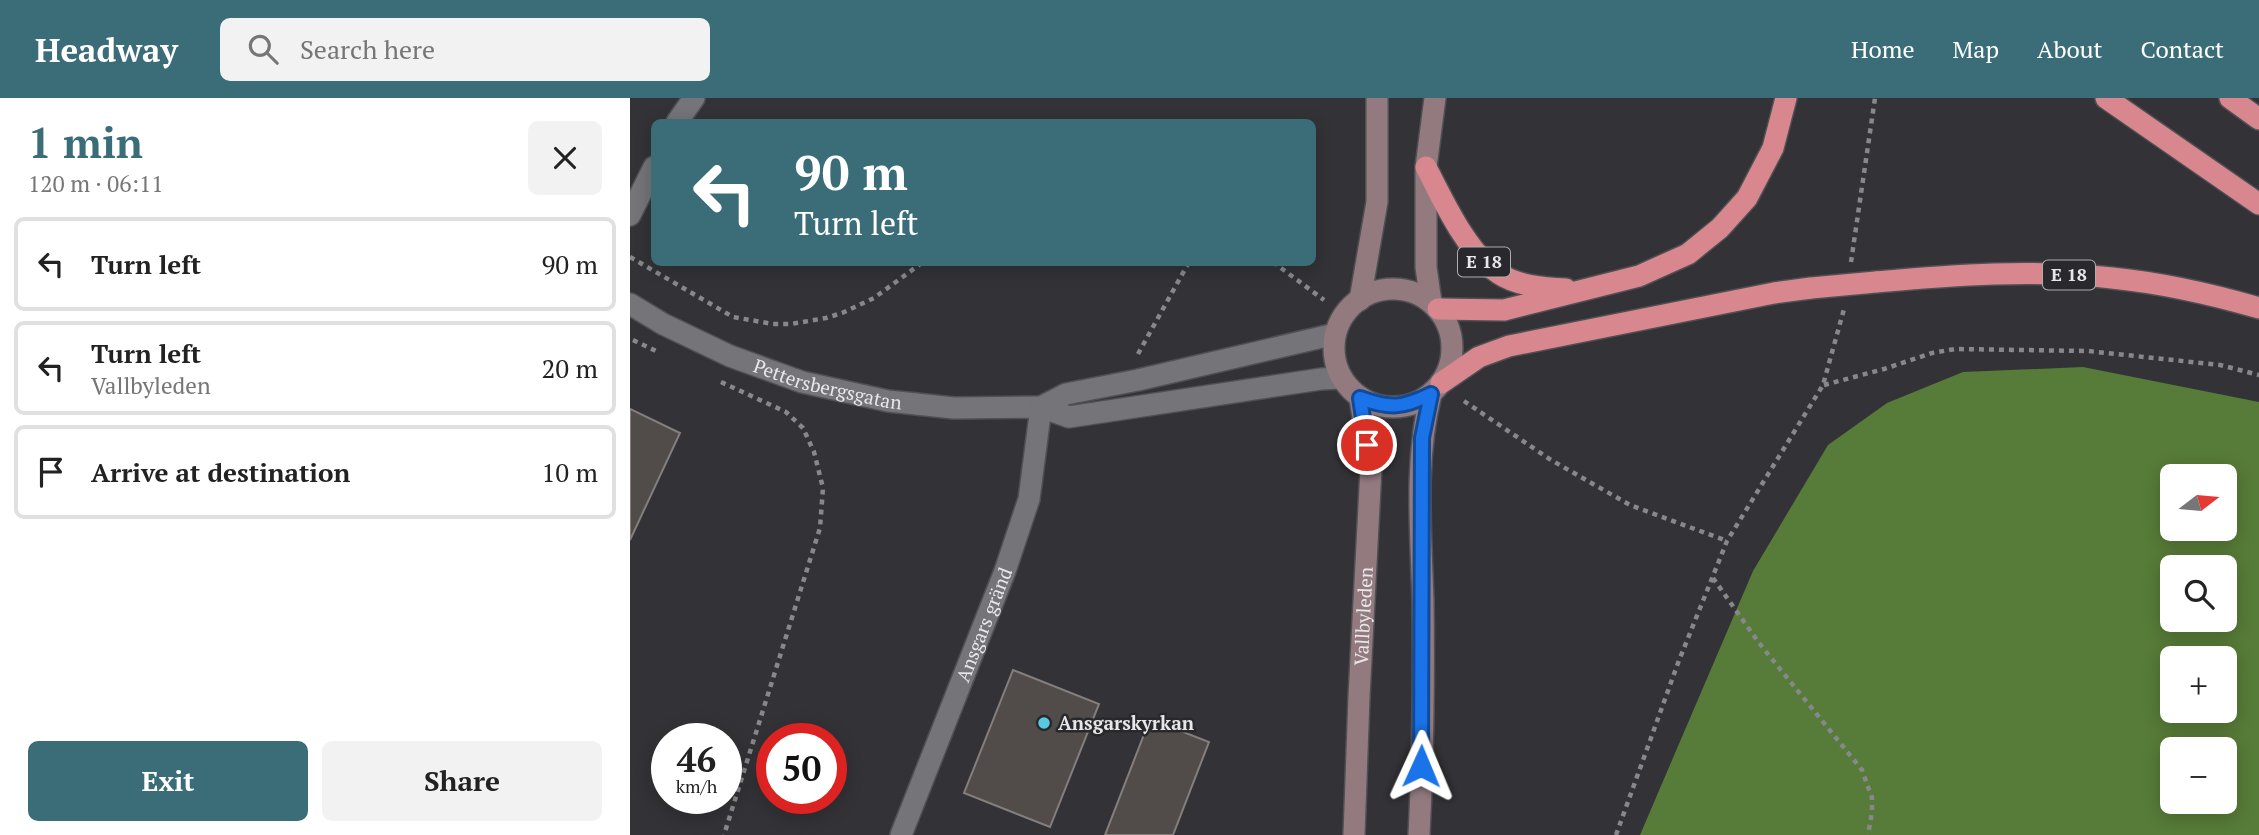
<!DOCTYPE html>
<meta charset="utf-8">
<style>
:root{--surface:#fff;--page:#f2f2f2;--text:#222;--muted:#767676;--line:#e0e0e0;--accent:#3a6d78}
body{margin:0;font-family:"PT Serif",serif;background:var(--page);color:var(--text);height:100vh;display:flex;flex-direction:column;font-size:26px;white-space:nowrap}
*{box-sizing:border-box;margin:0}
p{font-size:23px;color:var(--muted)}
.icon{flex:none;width:38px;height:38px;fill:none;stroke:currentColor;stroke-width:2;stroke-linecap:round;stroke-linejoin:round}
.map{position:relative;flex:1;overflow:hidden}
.drawer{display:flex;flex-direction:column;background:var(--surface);width:630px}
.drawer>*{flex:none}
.guide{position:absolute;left:21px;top:21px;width:665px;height:147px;border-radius:10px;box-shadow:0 4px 18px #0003;background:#3a6d78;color:#fff;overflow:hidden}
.needle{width:46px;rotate:74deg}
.fabs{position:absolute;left:1530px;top:366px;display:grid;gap:14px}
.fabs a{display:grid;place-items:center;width:77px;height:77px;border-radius:10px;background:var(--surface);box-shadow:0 4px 18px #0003;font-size:35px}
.speed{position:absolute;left:21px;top:625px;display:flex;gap:14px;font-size:35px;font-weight:700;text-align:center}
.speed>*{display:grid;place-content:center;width:91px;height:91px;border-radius:50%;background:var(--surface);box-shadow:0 4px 18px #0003;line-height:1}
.speed small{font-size:18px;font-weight:400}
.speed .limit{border:10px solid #d22;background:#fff;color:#111}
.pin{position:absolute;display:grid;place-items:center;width:60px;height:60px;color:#fff;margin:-30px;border:4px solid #fff;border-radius:50%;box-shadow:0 2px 7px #0007}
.me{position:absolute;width:77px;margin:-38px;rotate:1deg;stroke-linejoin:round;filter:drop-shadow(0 0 5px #0008)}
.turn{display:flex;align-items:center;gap:24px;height:147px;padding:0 28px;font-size:32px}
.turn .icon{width:91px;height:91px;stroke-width:2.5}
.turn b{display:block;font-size:49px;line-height:60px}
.round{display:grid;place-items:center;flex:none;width:74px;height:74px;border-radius:10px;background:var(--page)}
.summary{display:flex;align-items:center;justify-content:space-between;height:119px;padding:0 28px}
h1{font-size:42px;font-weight:700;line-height:52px;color:var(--accent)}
.action{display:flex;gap:14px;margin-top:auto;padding:14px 28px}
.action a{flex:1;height:80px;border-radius:10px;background:var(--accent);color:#fff;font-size:28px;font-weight:700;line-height:80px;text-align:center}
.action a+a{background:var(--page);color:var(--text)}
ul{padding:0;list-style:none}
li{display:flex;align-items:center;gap:21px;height:94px;margin:0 14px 10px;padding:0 14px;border:4px solid var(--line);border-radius:10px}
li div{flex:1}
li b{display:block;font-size:26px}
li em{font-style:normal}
header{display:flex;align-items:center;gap:42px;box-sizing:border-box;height:98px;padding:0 35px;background:var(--accent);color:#fff}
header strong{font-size:33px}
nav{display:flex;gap:38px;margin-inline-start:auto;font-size:24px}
.search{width:490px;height:63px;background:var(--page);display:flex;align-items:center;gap:18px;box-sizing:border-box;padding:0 24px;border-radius:10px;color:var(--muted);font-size:26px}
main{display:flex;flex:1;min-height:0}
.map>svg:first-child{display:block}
</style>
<header>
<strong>Headway</strong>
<div class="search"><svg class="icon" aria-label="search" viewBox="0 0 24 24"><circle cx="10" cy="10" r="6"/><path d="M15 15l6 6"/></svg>Search here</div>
<nav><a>Home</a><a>Map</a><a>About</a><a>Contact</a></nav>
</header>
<main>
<section class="drawer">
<div class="summary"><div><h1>1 min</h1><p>120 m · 06:11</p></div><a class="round"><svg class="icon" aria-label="close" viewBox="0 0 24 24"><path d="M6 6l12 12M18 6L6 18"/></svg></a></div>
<ul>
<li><svg class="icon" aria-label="left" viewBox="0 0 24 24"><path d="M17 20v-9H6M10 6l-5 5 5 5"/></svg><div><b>Turn left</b></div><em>90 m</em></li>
<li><svg class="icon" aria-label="left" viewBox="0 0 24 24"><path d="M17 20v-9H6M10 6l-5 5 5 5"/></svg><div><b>Turn left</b><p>Vallbyleden</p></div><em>20 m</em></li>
<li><svg class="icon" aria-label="arrive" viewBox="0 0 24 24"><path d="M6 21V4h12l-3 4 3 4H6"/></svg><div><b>Arrive at destination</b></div><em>10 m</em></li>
</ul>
<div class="action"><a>Exit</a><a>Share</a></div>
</section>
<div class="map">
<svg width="1629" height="737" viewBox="0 0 1629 737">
<rect width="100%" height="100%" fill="#333337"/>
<path fill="#577b38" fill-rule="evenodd" d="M 1453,269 L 1629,304 L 1629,737 L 1010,737 L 1123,473 L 1198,347 L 1257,305 L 1333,274 ZM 1542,378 L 1594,378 L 1594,430 L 1542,430 ZM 1542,469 L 1594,469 L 1594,522 L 1542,522 ZM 1542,560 L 1594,560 L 1594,612 L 1542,612 ZM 1542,651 L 1594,651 L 1594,704 L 1542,704 Z"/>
<path fill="#514c4a" stroke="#847f7d" stroke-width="2" d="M 0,311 L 50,335 L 0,442 Z
M 383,572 L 469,606 L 420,729 L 334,695 Z
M 520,621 L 579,644 L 543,737 L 475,737 Z"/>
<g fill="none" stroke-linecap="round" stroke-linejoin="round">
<g stroke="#505054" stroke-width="24">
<g id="street">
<path d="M 47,24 L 64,0"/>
<path d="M 0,117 L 24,69"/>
<path id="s1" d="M 0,206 L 33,226 L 100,258 L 172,284 L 258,303 L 324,310 L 411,309 L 439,319 L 691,281 L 712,280"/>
<path d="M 411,309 L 436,296 L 508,282 L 705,236"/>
<path id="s2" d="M 271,737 L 375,473 L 399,401 L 411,309"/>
</g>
</g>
<g stroke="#505054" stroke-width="24">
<g id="secondary">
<circle cx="763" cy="250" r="59"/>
<path d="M 730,202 L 747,104 L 747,0"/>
<path d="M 801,204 L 796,169 L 796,69 L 805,0"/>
<path id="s3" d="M 724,737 L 729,599 L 741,370 L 730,300"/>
<path d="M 789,737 C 793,659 794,580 793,503 C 791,434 784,363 801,296"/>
</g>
</g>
<g stroke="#505054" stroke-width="24">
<path id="highway" d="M 1476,0 L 1629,106
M 1600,0 L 1629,21
M 796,69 C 813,102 837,155 868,175 C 887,188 914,190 936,191
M 1246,184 C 1324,177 1404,171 1482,180 C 1532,185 1581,196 1629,210
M 808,211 L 874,212 L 1009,178 L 1058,156 L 1090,130 L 1117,100 L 1143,50 L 1156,0
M 811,285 L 849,259 L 879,248 L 1144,195 L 1181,190"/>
</g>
<path stroke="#88888b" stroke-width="4.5" stroke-dasharray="5 5" stroke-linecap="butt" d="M 0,159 L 103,219 L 143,226 L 161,226 L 196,220 L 212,215 L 244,200 L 293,164
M 643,164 L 694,202
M 1221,164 L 1245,0
M 3,242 L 26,253
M 508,256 L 559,164
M 91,284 L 156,314 L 173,330 L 184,354 L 193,390 L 190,430 L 94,737
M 1194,287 L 1254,271 L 1302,255 L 1325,251 L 1458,253 L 1590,267 L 1629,277
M 834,303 L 921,362 L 1000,407 L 1097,443
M 1083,480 L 1129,545 L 1232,672 L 1242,700 L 1242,714 L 1238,737
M 986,737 L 1048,565 L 1097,443 L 1193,287 L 1214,211"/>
<use href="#street" stroke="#747479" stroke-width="21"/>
<use href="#secondary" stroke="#927a7f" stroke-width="21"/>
<use href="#highway" stroke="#d7878d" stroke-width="21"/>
<g stroke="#505054" stroke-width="24" stroke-linecap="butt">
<path id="highway-bridge" d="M 1181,190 L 1246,184"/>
</g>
<use href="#highway-bridge" stroke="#d7878d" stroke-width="21"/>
</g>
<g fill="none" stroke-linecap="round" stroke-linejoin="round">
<g stroke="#114b97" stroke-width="18">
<path id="route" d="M 737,347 L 730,300 C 760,311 773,310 801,296 L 792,340 L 791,668"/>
</g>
<use href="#route" stroke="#1a73e8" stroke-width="12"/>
</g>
<circle fill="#57c9e1" stroke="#29292d" stroke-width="2.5" cx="414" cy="625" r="7"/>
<g text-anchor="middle" stroke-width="5" stroke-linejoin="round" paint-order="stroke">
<g fill="#29292d" stroke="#aeaeb1" stroke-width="2">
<rect x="828" y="149.5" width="52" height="29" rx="5"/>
<rect x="1413" y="162.5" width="52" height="29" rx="5"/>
</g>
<g font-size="18" font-weight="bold" fill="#e7e7e9">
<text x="854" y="170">E 18</text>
<text x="1439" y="183">E 18</text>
</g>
<g font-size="19" fill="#e7e7e9" stroke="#29292d">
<text dy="7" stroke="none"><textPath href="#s1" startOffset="215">Pettersbergsgatan</textPath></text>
<text dy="7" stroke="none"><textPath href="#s3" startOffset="219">Vallbyleden</textPath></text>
<text dy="7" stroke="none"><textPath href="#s2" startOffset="226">Ansgars gränd</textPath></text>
</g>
<g font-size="19" font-weight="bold" fill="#e7e7e9" stroke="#29292d" text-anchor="start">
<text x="428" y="632">Ansgarskyrkan</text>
</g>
</g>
</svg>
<div class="fabs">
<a><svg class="needle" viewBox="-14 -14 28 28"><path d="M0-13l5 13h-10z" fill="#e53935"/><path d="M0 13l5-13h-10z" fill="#767676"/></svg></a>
<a><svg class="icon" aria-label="search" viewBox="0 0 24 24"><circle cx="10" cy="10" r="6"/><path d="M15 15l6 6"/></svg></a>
<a>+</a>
<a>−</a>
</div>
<div class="speed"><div>46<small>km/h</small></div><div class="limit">50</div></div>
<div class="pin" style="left:737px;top:347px;background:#d93025"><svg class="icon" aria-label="arrive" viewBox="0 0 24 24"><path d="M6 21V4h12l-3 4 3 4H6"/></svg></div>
<svg class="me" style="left:791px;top:668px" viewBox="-20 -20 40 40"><path d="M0-17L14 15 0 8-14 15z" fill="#1a73e8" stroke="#fff" stroke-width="4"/></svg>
<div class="guide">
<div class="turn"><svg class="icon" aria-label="left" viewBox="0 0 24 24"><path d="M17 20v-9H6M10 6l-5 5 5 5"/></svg><div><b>90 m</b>Turn left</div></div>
</div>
</div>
</main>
